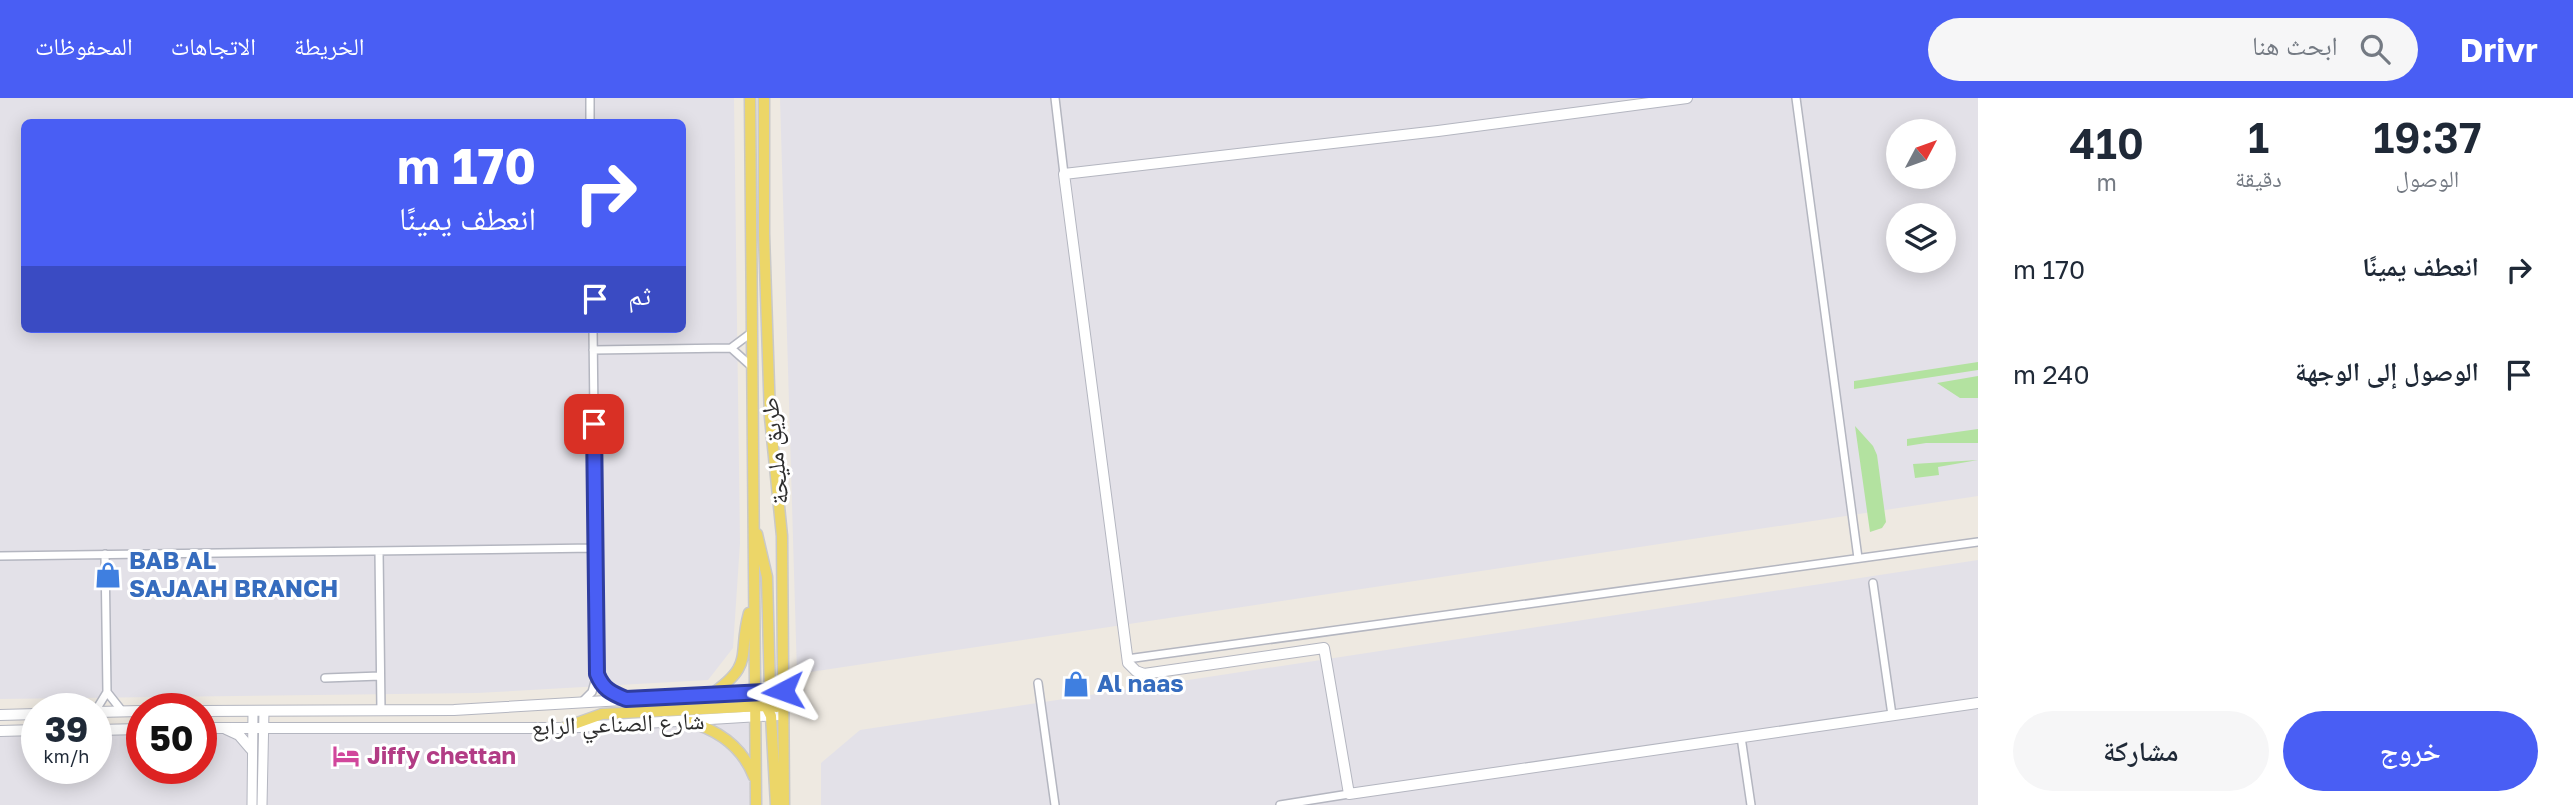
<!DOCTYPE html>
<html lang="ar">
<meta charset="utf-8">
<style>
:root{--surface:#fff;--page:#f6f6f7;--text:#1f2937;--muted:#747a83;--accent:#495ef4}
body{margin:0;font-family:"Golos Text","Noto Naskh Arabic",sans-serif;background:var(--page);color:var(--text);direction:rtl;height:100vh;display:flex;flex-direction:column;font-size:26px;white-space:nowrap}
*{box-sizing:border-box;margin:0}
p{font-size:23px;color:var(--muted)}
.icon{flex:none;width:38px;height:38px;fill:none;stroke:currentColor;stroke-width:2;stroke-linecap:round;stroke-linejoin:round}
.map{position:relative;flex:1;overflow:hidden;direction:ltr}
.drawer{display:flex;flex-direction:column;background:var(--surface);width:595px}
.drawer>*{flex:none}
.hud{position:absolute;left:21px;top:21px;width:665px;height:214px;border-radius:10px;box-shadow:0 4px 18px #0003;direction:rtl;background:#495ef4;color:#fff;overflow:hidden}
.needle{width:46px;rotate:49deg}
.controls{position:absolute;left:1886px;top:21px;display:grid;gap:14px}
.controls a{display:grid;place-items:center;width:70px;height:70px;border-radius:50%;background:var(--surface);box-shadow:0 4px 18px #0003;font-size:35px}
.speed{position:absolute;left:21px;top:595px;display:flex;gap:14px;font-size:35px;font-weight:700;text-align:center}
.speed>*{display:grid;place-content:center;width:91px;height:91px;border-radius:50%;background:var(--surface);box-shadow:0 4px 18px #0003;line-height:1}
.speed small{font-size:18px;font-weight:400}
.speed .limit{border:10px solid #d22;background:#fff;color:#111}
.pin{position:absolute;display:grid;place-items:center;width:60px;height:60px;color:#fff;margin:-30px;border-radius:14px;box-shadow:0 4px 10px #0006}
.me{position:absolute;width:77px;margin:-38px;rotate:266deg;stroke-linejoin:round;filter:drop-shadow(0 0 5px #0008)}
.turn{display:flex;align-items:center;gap:24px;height:147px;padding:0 35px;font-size:32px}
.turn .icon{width:91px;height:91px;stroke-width:2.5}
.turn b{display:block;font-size:49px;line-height:60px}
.then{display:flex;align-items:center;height:66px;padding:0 35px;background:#0003;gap:14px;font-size:26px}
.eta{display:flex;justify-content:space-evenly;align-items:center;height:119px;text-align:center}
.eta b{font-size:42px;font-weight:600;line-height:49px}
.button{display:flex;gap:14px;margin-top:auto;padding:14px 35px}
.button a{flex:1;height:80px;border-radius:42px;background:var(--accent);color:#fff;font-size:28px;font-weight:600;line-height:80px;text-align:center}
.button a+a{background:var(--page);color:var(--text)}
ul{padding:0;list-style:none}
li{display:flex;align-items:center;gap:21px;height:105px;padding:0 35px}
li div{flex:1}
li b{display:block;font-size:26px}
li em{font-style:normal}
header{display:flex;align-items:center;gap:42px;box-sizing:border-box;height:98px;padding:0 35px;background:var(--accent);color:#fff}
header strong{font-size:33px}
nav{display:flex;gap:38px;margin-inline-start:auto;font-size:24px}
.search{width:490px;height:63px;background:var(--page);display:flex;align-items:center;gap:18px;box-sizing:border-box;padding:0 24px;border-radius:38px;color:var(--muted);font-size:26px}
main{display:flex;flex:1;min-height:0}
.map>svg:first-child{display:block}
</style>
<header>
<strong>Drivr</strong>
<div class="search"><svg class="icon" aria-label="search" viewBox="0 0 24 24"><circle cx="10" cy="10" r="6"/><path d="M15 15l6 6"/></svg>ابحث هنا</div>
<nav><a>الخريطة</a><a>الاتجاهات</a><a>المحفوظات</a></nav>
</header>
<main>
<section class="drawer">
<div class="eta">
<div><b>19:37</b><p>الوصول</p></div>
<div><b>1</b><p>دقيقة</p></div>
<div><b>410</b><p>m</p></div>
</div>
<ul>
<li><svg class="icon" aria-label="right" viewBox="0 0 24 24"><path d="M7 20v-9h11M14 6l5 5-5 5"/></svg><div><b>انعطف يمينًا</b></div><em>170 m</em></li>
<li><svg class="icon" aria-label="arrive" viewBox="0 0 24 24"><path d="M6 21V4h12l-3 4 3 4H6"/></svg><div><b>الوصول إلى الوجهة</b></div><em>240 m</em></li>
</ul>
<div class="button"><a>خروج</a><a>مشاركة</a></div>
</section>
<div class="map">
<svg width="1978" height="707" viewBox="0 0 1978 707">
<rect width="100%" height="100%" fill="#eee9e1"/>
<path fill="#e3e1e8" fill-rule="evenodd" d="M 0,0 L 734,0 L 740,445 L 733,550 L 708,582 L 477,595 L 0,601 ZM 24,24 L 682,24 L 682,231 L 24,231 Z
M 780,0 L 1978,0 L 1978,398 L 797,576 ZM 1899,33 L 1944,33 L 1944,79 L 1899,79 ZM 1899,117 L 1944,117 L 1944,163 L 1899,163 Z
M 1978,462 L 1978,707 L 821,707 L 821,665 L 860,632 Z
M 751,623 L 750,707 L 0,707 L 0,635 L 37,634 L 37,670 L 96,670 L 96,633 L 142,632 L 142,670 L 201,670 L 201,631 Z"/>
<path fill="#b3e2a0" d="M 1978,264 L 1978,272 L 1854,291 L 1854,283 Z
M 1978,278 L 1978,300 L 1960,300 L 1937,285 Z
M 1855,328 L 1873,348 L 1877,357 L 1886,424 L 1882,430 L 1870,434 Z
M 1978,331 L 1978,345 L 1926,345 L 1907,348 L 1907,341 Z
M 1978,362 L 1938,369 L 1939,377 L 1915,380 L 1913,366 Z"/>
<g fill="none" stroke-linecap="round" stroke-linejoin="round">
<g stroke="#b4b6c0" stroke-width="10">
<path id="minor" d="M 590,0 L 590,24
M 1055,0 L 1064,76
M 1796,0 L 1858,460
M 731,250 L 751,268
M 593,252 L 731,250 L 751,235
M 379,453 L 381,613
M 0,458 L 595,450
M 1873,485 L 1892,617
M 1127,561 L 1978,444
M 325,580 L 380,578
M 599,580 L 607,593 L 623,600
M 1038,585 L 1055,707
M 107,594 L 122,613
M 583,603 L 592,594 L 597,576 L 593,231
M 96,612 L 107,594 L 105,456
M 1741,639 L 1751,707
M 1280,707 L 1349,696"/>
</g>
<g stroke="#b4b6c0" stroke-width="11">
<path id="tertiary" d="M 252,707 L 253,613
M 262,707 L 264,613"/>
</g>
<g stroke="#b4b6c0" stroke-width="12">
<path id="secondary" d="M 1687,0 L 1438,33 L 1064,76 L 1128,565 L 1136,573 L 1144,576 L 1324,550 L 1349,696 L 1978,605
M 201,613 L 454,612 L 778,593
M 96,614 L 142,613
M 0,617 L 37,616
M 201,630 L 563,630 L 778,617
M 226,631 L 239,637 L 251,651
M 96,632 L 142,631
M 0,633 L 37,632"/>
</g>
<g stroke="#c9c9c9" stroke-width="13">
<path id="primary" d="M 750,0 L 756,707
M 764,0 L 764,136 L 770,319 L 782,438 L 784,707
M 757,436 L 767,479 L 770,594 L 776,609
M 709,598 C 756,566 737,559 749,515
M 763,602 L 771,618 L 776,707
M 690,624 C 720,633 743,650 754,679
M 563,630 L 602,616 L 764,608 L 777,602 L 783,593"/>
</g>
<use href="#minor" stroke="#fff" stroke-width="7"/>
<use href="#tertiary" stroke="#fff" stroke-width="9"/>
<use href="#secondary" stroke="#fff" stroke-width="10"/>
<use href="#primary" stroke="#ecd668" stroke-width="10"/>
</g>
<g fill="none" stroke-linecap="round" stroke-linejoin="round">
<g stroke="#2f3d9f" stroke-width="18">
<path id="route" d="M 594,326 L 597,576 C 603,591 611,595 626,601 L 783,593"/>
</g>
<use href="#route" stroke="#495ef4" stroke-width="12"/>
</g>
<defs>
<g id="shop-bare" transform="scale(2.1)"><path d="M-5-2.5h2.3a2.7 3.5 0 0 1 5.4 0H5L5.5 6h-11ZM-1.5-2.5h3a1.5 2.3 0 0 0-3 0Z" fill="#3f7fe0" stroke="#fff" stroke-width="2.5" paint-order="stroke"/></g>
<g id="hotel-bare" transform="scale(2.1)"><path d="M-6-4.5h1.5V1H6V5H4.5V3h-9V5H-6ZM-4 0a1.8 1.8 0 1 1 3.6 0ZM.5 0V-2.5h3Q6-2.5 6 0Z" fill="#d1479c" stroke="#fff" stroke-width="2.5" paint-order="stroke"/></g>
</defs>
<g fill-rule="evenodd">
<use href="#shop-bare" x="108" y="477"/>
<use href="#shop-bare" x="1076" y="586"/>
<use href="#hotel-bare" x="346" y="658"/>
</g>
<g text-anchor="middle" stroke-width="6" stroke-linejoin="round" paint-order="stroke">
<g font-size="24" fill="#2e2e2e" stroke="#fff">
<text transform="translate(775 353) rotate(-96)" y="8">طريق مليحة</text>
<text transform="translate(618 626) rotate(-2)" y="8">شارع الصناعي الرابع</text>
</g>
<g font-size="24" font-weight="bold" fill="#366cbe" stroke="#fff" text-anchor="start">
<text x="129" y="471">BAB AL<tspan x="129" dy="28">SAJAAH BRANCH</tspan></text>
<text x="1097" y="594">Al naas</text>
</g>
<g font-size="24" font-weight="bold" fill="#b23c85" stroke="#fff" text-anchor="start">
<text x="367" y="666">Jiffy chettan</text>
</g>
</g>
</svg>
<div class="controls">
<a><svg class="needle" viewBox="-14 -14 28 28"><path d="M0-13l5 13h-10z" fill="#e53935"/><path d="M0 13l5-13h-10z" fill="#747a83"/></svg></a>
<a><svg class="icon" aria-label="layers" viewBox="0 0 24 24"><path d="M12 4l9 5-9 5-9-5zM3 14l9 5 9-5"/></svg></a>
</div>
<div class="speed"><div>39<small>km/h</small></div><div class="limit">50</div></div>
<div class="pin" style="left:594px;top:326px;background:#d93025"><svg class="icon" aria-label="arrive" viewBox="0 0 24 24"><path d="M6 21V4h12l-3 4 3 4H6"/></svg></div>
<svg class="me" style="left:783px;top:593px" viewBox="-20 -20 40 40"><path d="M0-17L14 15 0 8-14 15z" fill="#495ef4" stroke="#fff" stroke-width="4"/></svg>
<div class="hud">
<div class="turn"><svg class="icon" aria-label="right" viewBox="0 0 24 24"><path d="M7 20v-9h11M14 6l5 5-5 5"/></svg><div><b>170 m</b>انعطف يمينًا</div></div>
<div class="then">ثم<svg class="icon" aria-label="arrive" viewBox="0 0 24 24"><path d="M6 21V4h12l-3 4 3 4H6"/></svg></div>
</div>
</div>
</main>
